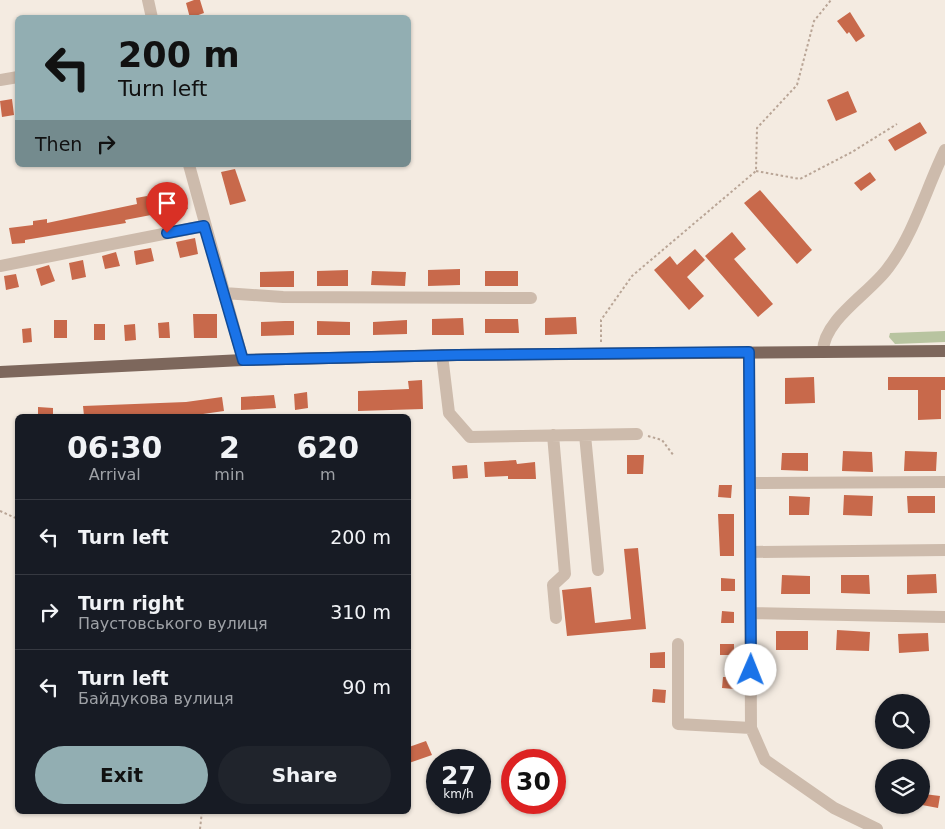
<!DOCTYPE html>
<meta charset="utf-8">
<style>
:root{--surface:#171b24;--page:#20242c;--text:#f1f3f6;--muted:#9ea1a6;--line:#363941;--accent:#92aeb2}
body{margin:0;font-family:"DejaVu Sans",sans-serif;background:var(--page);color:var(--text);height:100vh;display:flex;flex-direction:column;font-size:19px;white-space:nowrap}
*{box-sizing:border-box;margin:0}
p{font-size:16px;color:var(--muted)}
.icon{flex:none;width:28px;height:28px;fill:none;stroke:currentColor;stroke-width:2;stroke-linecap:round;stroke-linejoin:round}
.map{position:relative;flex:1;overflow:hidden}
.sheet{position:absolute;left:15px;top:414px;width:396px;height:400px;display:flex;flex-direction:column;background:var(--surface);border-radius:8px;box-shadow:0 1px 4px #0004}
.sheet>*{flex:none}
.banner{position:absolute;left:15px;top:15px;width:396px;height:152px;border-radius:8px;box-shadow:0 1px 4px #0004;background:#92aeb2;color:#111;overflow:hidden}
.controls{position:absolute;left:875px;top:694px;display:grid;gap:10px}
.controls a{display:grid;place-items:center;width:55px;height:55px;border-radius:50%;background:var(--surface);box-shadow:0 1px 4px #0004;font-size:25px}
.speed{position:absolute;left:426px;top:749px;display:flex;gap:10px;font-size:25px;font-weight:700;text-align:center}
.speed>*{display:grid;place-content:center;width:65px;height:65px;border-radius:50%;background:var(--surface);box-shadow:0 1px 4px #0004;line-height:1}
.speed small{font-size:12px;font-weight:400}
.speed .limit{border:8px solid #d22;background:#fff;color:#111}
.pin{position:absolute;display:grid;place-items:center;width:42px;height:42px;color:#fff;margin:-51px -21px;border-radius:50% 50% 50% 0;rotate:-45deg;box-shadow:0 0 5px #0007}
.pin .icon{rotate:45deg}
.me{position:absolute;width:55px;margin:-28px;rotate:1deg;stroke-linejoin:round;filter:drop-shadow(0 0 4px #0008)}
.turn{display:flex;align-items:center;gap:18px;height:105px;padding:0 20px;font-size:22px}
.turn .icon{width:65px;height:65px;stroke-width:2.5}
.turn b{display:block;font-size:35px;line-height:42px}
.then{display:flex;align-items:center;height:48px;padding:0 20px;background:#0003;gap:10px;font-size:19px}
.eta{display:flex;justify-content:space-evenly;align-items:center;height:85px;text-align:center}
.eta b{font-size:30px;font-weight:600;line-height:35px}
.action{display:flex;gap:10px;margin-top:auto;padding:10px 20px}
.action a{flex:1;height:58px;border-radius:30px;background:var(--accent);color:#111;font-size:20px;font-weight:600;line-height:58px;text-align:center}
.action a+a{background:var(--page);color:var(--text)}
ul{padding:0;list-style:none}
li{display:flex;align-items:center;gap:15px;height:75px;padding:0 20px;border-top:1px solid var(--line)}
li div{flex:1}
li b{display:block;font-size:19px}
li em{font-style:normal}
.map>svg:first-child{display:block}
</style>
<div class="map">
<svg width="945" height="829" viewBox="0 0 945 829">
<rect width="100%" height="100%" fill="#f4ebe1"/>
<path fill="#b8c4a0" d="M 945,331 L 945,342 L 895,344 L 889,337 L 890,333 Z"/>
<path fill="#c8694b" d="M 194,0 L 200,0 L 204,13 L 190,18 L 186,3 Z
M 850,12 L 865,36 L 856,42 L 849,32 L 847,34 L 837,21 Z
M 848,91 L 857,112 L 836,121 L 827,100 Z
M 12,99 L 14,115 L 2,117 L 0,101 Z
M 920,122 L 927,133 L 895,151 L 888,140 Z
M 235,169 L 246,201 L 230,205 L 221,172 Z
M 870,172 L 876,180 L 861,191 L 854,183 Z
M 760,190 L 812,250 L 797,264 L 744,203 Z
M 147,196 L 151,215 L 125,220 L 126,223 L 25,240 L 25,243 L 12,244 L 9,228 L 33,225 L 33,221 L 47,219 L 47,223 L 137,204 L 136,198 Z
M 184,196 L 188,209 L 173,214 L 168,201 Z
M 732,232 L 746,249 L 734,259 L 773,304 L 758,317 L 705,256 Z
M 195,238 L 198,254 L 180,258 L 176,242 Z
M 151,248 L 154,261 L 136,265 L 134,251 Z
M 695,249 L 705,260 L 687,277 L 704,296 L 689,310 L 654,270 L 670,256 L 677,265 Z
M 116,252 L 120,266 L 105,269 L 102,256 Z
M 83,260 L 86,277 L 72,280 L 69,263 Z
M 49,265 L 55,281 L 41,286 L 36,269 Z
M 460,269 L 460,285 L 428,286 L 428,270 Z
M 348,270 L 348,286 L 317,286 L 317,271 Z
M 294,271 L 294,287 L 260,287 L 260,272 Z
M 372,271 L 406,272 L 405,286 L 371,285 Z
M 485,271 L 518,271 L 518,286 L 485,286 Z
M 16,274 L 19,287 L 6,290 L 4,276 Z
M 193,314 L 217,314 L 217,338 L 194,338 Z
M 576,317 L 577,334 L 545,335 L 545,318 Z
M 463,318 L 464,335 L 432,335 L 432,319 Z
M 485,319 L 518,319 L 519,333 L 485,333 Z
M 54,320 L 67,320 L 67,338 L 54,338 Z
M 407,320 L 407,334 L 373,335 L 373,322 Z
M 285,321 L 294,321 L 294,335 L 261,336 L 261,322 Z
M 317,321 L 350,322 L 350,335 L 317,335 Z
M 169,322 L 170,338 L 159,338 L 158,323 Z
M 94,324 L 105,324 L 105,340 L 94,340 Z
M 135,324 L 136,340 L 125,341 L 124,325 Z
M 31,328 L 32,342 L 23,343 L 22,329 Z
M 814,377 L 815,403 L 785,404 L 785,378 Z
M 888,377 L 945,377 L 945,390 L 941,390 L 941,419 L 918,420 L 918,390 L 888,390 Z
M 422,380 L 423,409 L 358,411 L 358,391 L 409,389 L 408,381 Z
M 307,392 L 308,408 L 295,410 L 294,394 Z
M 274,395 L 276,408 L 241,410 L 241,397 Z
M 222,397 L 224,411 L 189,416 L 84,416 L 83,406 L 186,402 Z
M 38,407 L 53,408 L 53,416 L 38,416 Z
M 843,451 L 872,452 L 873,472 L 842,471 Z
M 905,451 L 937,452 L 936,471 L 904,471 Z
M 782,453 L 808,453 L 808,471 L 781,470 Z
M 627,455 L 644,455 L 643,474 L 627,474 Z
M 516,460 L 517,464 L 535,462 L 536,479 L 508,479 L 508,476 L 485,477 L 484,462 Z
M 467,465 L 468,478 L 453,479 L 452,466 Z
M 719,485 L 732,485 L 731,498 L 718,497 Z
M 844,495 L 873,496 L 872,516 L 843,515 Z
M 789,496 L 810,497 L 809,515 L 789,515 Z
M 907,496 L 935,496 L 935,513 L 908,513 Z
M 718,514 L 734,514 L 734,556 L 720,556 Z
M 638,548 L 646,629 L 567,636 L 562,590 L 591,587 L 595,623 L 631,619 L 624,549 Z
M 936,574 L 937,593 L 907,594 L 907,575 Z
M 782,575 L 810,576 L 810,594 L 781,594 Z
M 841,575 L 869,575 L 870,594 L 841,593 Z
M 721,578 L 735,579 L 735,591 L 721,591 Z
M 722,611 L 734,612 L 734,623 L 721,623 Z
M 837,630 L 870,632 L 869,651 L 836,650 Z
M 776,631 L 808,631 L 808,650 L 776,650 Z
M 928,633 L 929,651 L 899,653 L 898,634 Z
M 720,644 L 734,644 L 734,655 L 720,655 Z
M 665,652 L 665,668 L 650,668 L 650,653 Z
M 723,677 L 734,677 L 734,689 L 722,688 Z
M 653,689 L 666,690 L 665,703 L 652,702 Z
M 426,741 L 432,755 L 409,763 L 409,747 Z
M 924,794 L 940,796 L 938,808 L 922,805 Z"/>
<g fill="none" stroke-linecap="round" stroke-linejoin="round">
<path stroke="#b9a596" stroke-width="2" stroke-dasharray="2.5 2.5" stroke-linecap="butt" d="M 756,171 L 800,179 L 852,152 L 897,124
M 601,342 L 601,320 L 632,276 L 756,171 L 757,128 L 797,85 L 814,21 L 831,0
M 648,436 L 662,440 L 674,456
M 0,511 L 18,519
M 200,829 L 202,811"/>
<path stroke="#cdbbac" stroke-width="12" d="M 148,0 L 152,18
M 0,80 L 18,77
M 189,165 L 243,360
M 0,266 L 204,226
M 224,293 L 283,297 L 531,298
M 823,351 C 824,319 870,293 888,268 C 914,234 926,189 945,150
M 749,352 L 751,728 L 765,760 L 834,808 L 877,829
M 442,355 L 449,413 L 470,437 L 637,434
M 553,435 L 565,574 L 553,585 L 556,618
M 585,435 L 598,570
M 750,483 L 945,482
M 750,552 L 945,550
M 752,613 L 945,617
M 678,644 L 678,724 L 751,728"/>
<path stroke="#7d675c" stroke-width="12" d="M 0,372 L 243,360 L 457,355 L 945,351"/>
</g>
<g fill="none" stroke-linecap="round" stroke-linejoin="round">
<g stroke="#114b97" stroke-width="12">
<path id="route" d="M 167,233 L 204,226 L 243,360 L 457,355 L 749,352 L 751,670"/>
</g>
<use href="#route" stroke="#1a73e8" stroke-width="9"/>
</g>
</svg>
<div class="controls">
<a><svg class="icon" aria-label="search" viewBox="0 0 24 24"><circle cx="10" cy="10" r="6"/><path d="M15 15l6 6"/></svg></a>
<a><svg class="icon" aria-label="layers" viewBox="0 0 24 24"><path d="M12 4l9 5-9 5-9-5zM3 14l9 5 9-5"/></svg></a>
</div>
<div class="speed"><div>27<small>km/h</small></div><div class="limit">30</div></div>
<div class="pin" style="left:167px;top:233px;background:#d93025"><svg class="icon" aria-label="arrive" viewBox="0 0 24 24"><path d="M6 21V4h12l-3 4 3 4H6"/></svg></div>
<svg class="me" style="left:751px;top:670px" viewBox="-20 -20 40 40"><circle r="19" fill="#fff"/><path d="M0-13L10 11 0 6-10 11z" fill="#1a73e8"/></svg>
<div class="banner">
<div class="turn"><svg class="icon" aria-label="left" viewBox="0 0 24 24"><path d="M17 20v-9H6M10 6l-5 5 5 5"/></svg><div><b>200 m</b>Turn left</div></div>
<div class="then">Then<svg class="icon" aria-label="right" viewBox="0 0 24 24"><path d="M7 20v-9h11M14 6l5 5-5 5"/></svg></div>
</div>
<section class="sheet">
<div class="eta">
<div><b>06:30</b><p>Arrival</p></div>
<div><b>2</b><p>min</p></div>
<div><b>620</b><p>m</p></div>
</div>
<ul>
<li><svg class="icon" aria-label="left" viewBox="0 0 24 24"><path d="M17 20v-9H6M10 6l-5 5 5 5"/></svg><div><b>Turn left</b></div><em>200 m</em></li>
<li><svg class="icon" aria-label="right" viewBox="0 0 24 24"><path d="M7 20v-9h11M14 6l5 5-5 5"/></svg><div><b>Turn right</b><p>Паустовського вулиця</p></div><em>310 m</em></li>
<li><svg class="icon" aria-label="left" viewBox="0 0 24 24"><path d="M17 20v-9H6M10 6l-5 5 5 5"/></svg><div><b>Turn left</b><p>Байдукова вулиця</p></div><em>90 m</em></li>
</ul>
<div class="action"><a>Exit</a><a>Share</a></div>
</section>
</div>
